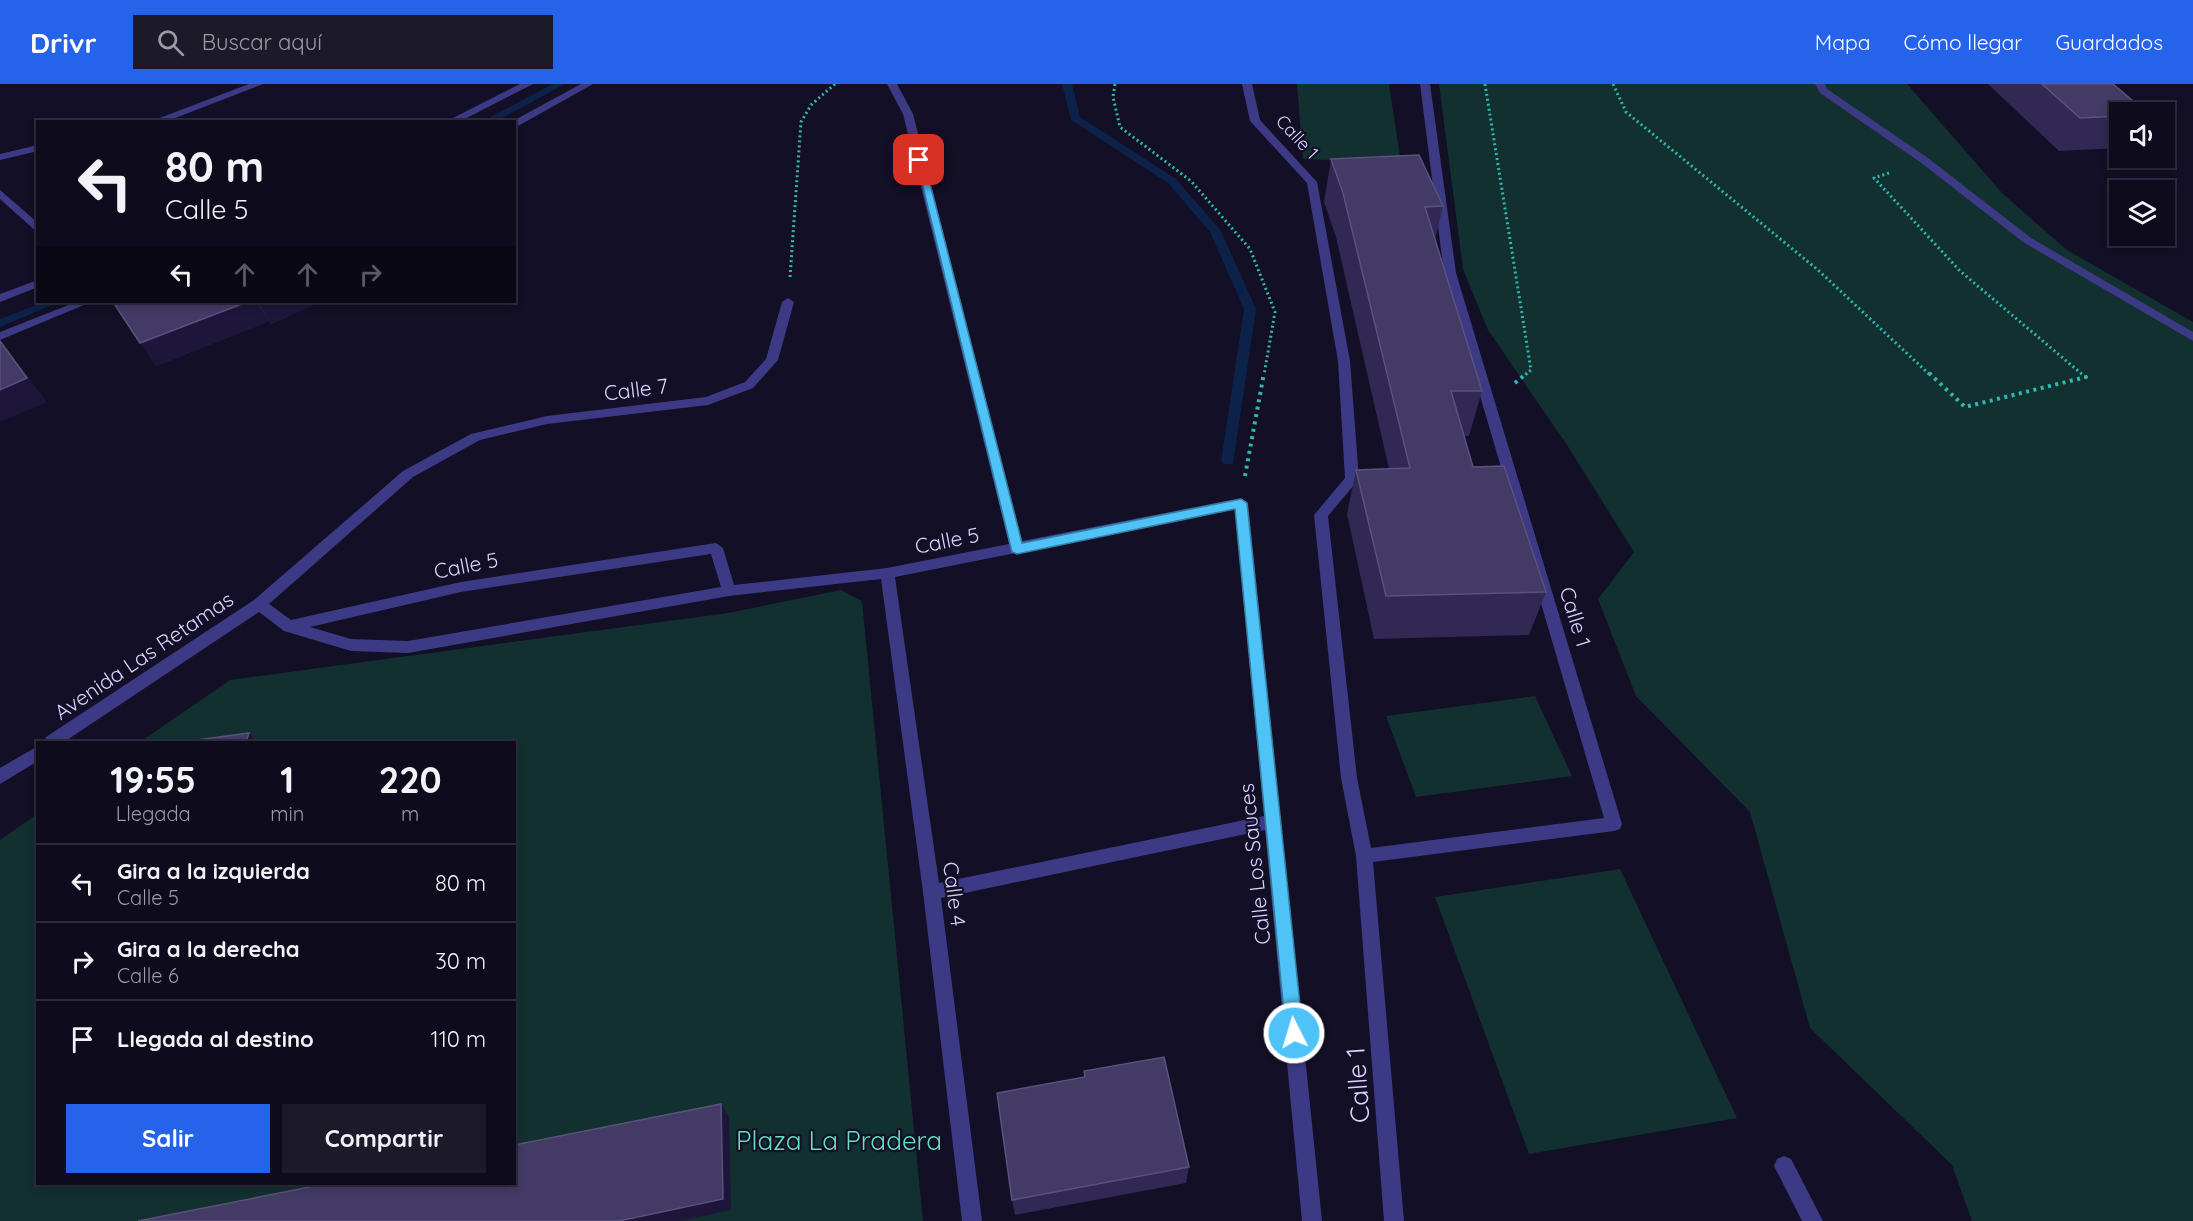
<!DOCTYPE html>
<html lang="es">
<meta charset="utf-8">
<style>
:root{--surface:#0e0b1c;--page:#1c1929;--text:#f1f3f6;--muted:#9b9ba3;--line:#2e2b3b;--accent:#2563eb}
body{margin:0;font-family:Quicksand,sans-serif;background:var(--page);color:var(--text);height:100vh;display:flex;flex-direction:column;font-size:22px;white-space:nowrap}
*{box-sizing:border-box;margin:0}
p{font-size:20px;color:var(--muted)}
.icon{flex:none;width:33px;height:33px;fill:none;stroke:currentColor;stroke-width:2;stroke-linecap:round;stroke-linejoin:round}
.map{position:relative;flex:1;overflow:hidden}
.panel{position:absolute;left:36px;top:657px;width:480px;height:444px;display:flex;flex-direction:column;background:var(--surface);border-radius:0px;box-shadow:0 3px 9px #0003,0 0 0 2px var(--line)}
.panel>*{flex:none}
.hud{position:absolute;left:36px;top:36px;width:480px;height:183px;border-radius:0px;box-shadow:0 3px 9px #0003,0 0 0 2px var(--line);background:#0e0b1c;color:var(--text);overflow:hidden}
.fabs{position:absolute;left:2109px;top:18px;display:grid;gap:12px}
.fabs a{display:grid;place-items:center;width:66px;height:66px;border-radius:0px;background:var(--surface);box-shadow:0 3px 9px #0003,0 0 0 2px var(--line);font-size:30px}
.pin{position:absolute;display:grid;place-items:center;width:51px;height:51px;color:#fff;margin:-26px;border-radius:12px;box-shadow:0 3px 9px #0006}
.me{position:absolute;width:66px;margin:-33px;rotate:355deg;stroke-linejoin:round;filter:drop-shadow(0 0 4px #0008)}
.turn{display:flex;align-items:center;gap:21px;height:126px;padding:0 30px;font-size:27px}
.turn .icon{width:78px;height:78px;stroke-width:2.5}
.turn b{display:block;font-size:42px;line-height:51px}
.lanes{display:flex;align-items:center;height:57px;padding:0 30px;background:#0003;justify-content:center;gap:30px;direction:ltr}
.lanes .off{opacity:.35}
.eta{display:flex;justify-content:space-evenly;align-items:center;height:102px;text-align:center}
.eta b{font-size:36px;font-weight:700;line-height:42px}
.primary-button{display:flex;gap:12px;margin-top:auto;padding:12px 30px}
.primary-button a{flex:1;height:69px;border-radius:0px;background:var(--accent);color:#fff;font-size:24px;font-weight:700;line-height:69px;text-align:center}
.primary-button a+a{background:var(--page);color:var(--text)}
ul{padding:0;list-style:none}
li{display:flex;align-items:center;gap:18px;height:78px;padding:0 30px;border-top:2px solid var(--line)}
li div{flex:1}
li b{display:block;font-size:22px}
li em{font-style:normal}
header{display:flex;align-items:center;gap:36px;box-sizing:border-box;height:84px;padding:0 30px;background:var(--accent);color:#fff}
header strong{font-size:28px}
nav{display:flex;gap:33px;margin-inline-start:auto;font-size:21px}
.search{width:420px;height:54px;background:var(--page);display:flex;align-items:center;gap:15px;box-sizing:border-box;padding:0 21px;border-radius:0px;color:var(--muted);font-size:22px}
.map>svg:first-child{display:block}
</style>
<header>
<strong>Drivr</strong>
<div class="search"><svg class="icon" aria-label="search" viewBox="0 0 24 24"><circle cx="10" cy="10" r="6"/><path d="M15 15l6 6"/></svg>Buscar aquí</div>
<nav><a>Mapa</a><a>Cómo llegar</a><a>Guardados</a></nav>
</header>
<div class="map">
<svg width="2193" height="1137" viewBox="0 0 2193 1137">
<rect width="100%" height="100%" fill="#130f26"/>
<path fill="#12302f" d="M 1297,0 L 1389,0 L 1401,79 L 1303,75 Z
M 1439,0 L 1907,0 L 2003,110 L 2067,166 L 2193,238 L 2193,1137 L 1972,1137 L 1952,1081 L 1810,944 L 1750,728 L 1636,612 L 1598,515 L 1634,468 L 1567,361 L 1488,246 L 1463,185 Z
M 841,506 L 862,517 L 923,1137 L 0,1137 L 0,756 L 37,730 L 38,1100 L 514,1100 L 514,658 L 140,658 L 230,596 L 728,529 Z
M 1535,612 L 1572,692 L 1416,713 L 1386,632 Z
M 1620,785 L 1737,1034 L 1529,1070 L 1435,813 Z"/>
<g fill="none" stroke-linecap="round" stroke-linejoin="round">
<path fill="#0c2248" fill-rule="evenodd" d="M 553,0 L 565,0 L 495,38 L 481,38 Z
M 1062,0 L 1072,0 L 1080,33 L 1176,95 L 1221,147 L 1256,225 L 1233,380 L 1223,380 L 1221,377 L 1244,225 L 1210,148 L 1168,99 L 1071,36 Z
M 44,218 L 59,218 L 0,243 L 0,235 Z"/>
<path stroke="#2fb8b0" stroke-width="3" stroke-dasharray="2 3" stroke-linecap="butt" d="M 1115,0 L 1113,13 L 1120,43 L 1191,97 L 1250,165 L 1275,228 L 1264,291
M 1485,0 L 1531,286 L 1525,291
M 1613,0 L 1626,28 L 1818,186 L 1930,291
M 1889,89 L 1874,94 L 1960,187 L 2083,291
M 790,193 L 801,38 L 811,21 L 835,0"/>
<path stroke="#2fb8b0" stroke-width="4" stroke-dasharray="3 4.5" stroke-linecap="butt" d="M 1929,289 L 1965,323 L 2086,293 L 2082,289
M 1515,299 L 1527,289
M 1245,392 L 1264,289"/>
<path fill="#3d3a85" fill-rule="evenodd" d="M 581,0 L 593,0 L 518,42 L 514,43 L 514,38 L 511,38 Z
M 1242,0 L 1252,0 L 1260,36 L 1317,98 L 1350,277 L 1359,395 L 1328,432 L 1357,694 L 1371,764 L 1604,734 L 1444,189 L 1420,0 L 1430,0 L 1456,189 L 1622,740 L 1620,745 L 1614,747 L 1373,778 L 1404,1137 L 1384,1137 L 1356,772 L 1341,694 L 1314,431 L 1345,394 L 1338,277 L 1307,99 L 1250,37 Z
M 1815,0 L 1825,0 L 1827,5 L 1928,74 L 2031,154 L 2193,248 L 2193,257 L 2023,158 L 1920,78 L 1820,9 Z
M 1784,1072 L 1791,1075 L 1823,1137 L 1802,1137 L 1774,1082 L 1777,1075 Z"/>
<path fill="#3d3a85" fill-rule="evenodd" d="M 249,0 L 263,0 L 165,38 L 149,38 Z
M 887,0 L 897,0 L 913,30 L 1022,457 L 1241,414 L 1248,419 L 1322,1137 L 1302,1137 L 1265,746 L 941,814 L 982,1137 L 962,1137 L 923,808 L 881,495 L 729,512 L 408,569 L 351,567 L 284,547 L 259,528 L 64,658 L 44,658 L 46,653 L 254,516 L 403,387 L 471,350 L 547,332 L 706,313 L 745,298 L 766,275 L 782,218 L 788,214 L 794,218 L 778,276 L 753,304 L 708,321 L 547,340 L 480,356 L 413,393 L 269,520 L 291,536 L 461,498 L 716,459 L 723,464 L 734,501 L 887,484 L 1009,460 L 903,30 ZM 1235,425 L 1264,732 L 939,799 L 895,493 ZM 711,470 L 721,503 L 408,557 L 351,555 L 310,543 L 461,508 Z
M 38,61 L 38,67 L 0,76 L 0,70 Z
M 0,106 L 38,139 L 38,149 L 0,115 Z
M 76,218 L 91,218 L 0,256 L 0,248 Z
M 38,662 L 38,677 L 0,700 L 0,684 Z"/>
<path fill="#3d3a85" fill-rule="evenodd" d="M 520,0 L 533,0 L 459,38 L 445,38 Z
M 38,196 L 38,203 L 0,218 L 0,210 Z"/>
</g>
<path fill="#312854" d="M 1988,0 L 2113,0 L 2120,28 L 2120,64 L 2059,67 Z
M 1331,75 L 1443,122 L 1435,156 L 1482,307 L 1469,352 L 1464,352 L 1473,383 L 1546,508 L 1529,551 L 1374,555 L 1347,430 L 1356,386 L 1389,385 L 1336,153 L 1324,118 Z
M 113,218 L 319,218 L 271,240 L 269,237 L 156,282 Z
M 1084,987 L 1189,1083 L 1186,1099 L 1015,1131 L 1012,1116 L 1084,993 Z"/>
<path fill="#1d163a" d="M 247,218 L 257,218 L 269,237 L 156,282 L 140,259 Z
M 258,218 L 319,218 L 271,240 Z
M 0,256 L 18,279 L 47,318 L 0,338 Z
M 249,649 L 257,658 L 246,658 Z
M 721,1020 L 729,1033 L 731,1126 L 680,1137 L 619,1137 Z"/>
<path fill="#433a66" stroke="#5a527e" stroke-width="1.5" d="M 2042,0 L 2113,0 L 2146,28 L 2120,28 L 2120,32 L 2080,34 Z
M 1419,71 L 1443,122 L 1425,123 L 1482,307 L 1451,307 L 1473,383 L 1504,382 L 1546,508 L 1386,512 L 1356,386 L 1410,384 L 1343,109 L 1331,75 Z
M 113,218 L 247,218 L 140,259 Z
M 0,257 L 27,294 L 0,306 Z
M 249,649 L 246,658 L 182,658 Z
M 1164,973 L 1189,1083 L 1012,1116 L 997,1009 L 1085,993 L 1084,987 Z
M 721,1020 L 723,1115 L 619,1137 L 138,1137 L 325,1100 L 514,1100 L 514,1061 Z"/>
<path fill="#4fc3f7" stroke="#337fa1" stroke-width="1.5" d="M 916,74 L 924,76 L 1022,459 L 1241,415 L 1247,419 L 1303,949 L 1300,954 L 1294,957 L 1288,954 L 1286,949 L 1235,425 L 1017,470 L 1012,468 Z"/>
<g text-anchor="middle" stroke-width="4.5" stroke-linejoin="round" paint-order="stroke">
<g font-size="18" fill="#d9d4ff" stroke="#130f26">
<text transform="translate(1297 53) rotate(47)" y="6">Calle 1</text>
</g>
<g font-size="21" fill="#d9d4ff" stroke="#130f26">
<text transform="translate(636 306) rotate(-7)" y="7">Calle 7</text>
<text transform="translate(947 457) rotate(-11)" y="7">Calle 5</text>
<text transform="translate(466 482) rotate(-11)" y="7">Calle 5</text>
<text transform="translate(1575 533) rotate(73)" y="7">Calle 1</text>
<text transform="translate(144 572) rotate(-34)" y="7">Avenida Las Retamas</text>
<text transform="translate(1255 780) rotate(-96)" y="7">Calle Los Sauces</text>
<text transform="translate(954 810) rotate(83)" y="7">Calle 4</text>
</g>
<g font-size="26" fill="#d9d4ff" stroke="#130f26">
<text transform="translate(1358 1001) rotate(-94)" y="9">Calle 1</text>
</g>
<g font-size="26" fill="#5fe0c0" stroke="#130f26">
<text x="839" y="1066">Plaza La Pradera</text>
</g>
</g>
</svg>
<div class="fabs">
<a><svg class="icon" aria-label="sound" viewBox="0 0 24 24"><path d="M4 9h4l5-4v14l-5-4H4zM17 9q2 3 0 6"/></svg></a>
<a><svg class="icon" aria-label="layers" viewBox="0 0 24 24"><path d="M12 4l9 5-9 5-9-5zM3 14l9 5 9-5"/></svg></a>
</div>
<div class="pin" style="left:919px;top:76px;background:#d93025"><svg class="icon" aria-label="arrive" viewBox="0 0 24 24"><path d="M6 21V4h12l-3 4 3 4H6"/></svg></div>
<svg class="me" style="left:1294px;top:949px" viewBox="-20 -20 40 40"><circle r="17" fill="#4fc3f7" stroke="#fff" stroke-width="3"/><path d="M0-11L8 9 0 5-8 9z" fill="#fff"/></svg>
<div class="hud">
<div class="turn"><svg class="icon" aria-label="left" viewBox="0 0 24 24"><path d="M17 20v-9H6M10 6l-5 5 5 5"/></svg><div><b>80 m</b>Calle 5</div></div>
<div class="lanes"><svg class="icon" aria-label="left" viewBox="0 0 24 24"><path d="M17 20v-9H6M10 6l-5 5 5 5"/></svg><svg class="icon off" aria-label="ahead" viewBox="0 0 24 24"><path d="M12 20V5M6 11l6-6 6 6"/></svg><svg class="icon off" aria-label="ahead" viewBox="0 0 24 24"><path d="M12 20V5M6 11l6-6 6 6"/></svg><svg class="icon off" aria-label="right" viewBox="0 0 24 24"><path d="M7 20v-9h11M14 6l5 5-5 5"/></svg></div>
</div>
<section class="panel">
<div class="eta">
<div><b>19:55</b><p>Llegada</p></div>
<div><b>1</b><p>min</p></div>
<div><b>220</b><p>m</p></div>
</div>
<ul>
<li><svg class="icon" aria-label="left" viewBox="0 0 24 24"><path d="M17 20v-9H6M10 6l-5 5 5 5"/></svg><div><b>Gira a la izquierda</b><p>Calle 5</p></div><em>80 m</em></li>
<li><svg class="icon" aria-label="right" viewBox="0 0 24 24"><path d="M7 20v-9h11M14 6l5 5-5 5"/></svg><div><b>Gira a la derecha</b><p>Calle 6</p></div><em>30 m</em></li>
<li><svg class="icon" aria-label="arrive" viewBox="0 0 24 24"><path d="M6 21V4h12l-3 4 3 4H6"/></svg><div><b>Llegada al destino</b></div><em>110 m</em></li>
</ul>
<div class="primary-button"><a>Salir</a><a>Compartir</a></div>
</section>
</div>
